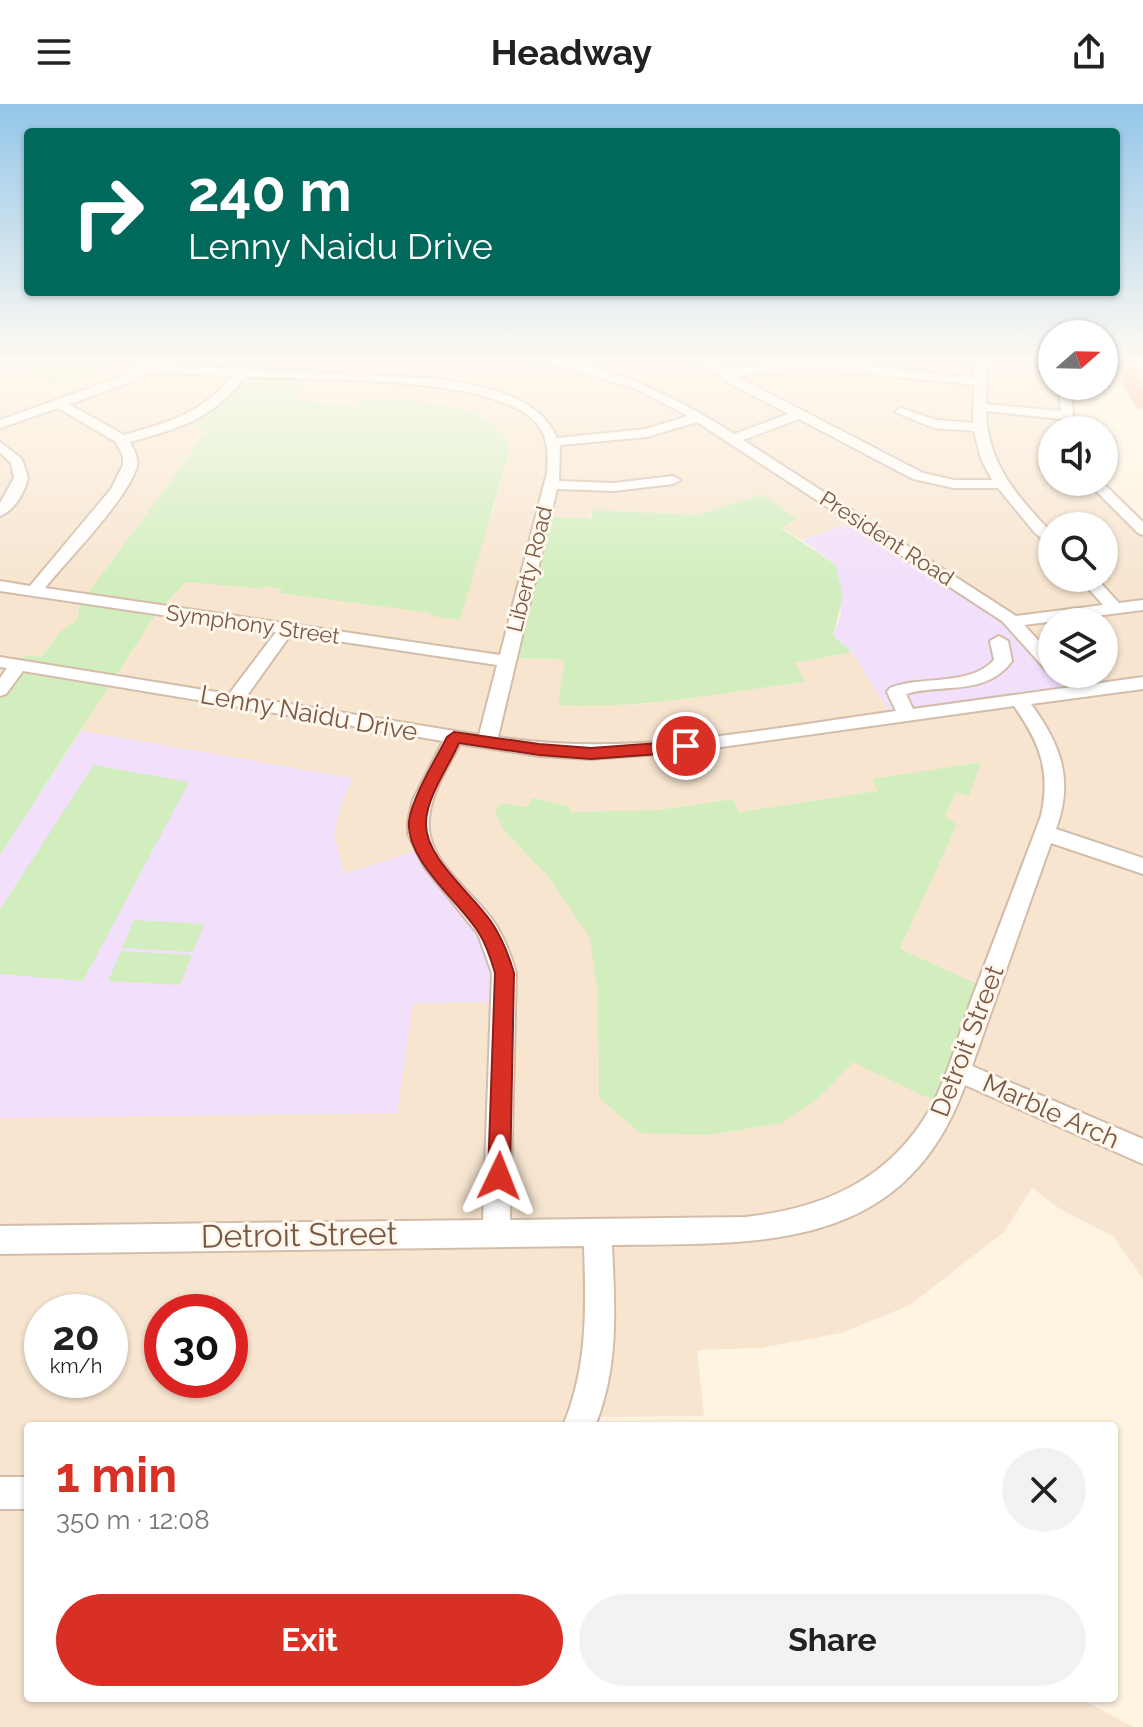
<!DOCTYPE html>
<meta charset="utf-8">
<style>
:root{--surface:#fff;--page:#f2f2f2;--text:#222;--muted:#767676;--accent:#d93025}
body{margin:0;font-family:Raleway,sans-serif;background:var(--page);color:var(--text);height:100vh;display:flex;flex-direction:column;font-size:30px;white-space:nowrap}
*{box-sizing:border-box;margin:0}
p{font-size:26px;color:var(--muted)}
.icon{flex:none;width:44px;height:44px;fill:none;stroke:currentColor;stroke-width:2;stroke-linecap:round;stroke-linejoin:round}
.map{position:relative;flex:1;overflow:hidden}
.sheet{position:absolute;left:24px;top:1318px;width:1094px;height:280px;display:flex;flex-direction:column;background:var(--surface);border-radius:8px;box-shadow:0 2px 6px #0004}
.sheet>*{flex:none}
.banner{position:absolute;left:24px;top:24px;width:1096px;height:168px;border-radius:8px;box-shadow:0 2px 6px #0004;background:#00695c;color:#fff;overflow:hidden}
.needle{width:52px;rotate:70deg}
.tools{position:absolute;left:1038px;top:216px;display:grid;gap:16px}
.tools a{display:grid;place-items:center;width:80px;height:80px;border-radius:50%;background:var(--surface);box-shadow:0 2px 6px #0004;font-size:40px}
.speed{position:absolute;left:24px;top:1190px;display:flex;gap:16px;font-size:40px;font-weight:700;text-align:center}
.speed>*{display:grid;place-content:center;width:104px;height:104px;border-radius:50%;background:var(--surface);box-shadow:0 2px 6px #0004;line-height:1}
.speed small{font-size:20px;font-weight:400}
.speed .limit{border:12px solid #d22;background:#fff;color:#111}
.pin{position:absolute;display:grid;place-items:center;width:68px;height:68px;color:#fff;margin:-34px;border:4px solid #fff;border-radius:50%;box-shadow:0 2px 8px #0007}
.me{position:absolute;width:88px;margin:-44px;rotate:2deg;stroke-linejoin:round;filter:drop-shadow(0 0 6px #0008)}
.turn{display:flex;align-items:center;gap:28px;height:168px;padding:0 32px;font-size:36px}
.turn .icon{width:104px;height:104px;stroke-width:2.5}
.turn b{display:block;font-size:56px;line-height:68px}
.round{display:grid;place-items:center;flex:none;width:84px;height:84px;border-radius:42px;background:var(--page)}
.headline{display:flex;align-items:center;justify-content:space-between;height:136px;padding:0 32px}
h1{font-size:48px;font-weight:700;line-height:60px;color:var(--accent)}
.primary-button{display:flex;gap:16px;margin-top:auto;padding:16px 32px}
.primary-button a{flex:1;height:92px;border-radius:48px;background:var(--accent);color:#fff;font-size:32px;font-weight:700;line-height:92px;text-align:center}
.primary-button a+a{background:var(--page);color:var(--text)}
header{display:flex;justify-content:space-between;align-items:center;height:104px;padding:0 32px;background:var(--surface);font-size:36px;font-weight:700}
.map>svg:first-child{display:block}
</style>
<header><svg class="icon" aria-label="menu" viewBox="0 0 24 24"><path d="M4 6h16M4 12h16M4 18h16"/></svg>Headway<svg class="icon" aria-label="share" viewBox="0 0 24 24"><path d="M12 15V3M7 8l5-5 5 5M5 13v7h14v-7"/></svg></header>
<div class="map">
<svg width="1143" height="1623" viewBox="0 0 1143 1623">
<rect width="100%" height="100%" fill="#fff4e2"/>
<path fill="#f7e5d0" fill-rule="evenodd" d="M 0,253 L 5,253 L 53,281 L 104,261 L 112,253 L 1052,253 L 1052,282 L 1065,282 L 1069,326 L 1052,326 L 1052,378 L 1094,378 L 1143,427 L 1143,1175 L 1114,1133 L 1057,1103 L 1032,1084 L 1004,1128 L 910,1201 L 841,1229 L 761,1244 L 697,1246 L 704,1312 L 602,1313 L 586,1309 L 579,1322 L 28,1322 L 28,1594 L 1079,1594 L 1133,1623 L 0,1623 L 0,1014 L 397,1009 L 413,899 L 504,898 L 344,771 L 334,731 L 340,704 L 352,674 L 81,627 L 158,507 L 186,478 L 261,485 L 264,482 L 432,509 L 431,512 L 493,407 L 509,349 L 495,322 L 461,304 L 362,294 L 358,302 L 290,296 L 307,272 L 188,318 L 207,327 L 192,343 L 192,348 L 80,500 L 77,516 L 61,527 L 41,553 L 0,586 ZM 762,390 L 797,414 L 780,423 L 802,436 L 860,416 L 1052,562 L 1052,518 L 1104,518 L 1104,570 L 1059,570 L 1074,588 L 893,614 L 852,548 L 794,559 L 804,578 L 632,601 L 558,601 L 566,556 L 517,554 L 593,406 L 697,411 ZM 1052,422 L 1104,422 L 1104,474 L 1052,474 ZM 981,658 L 969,691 L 956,688 L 945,714 L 956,720 L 900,846 L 945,1003 L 853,957 L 821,992 L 782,1019 L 598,892 L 591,834 L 549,773 L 505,728 L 501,699 L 527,703 L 567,702 L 570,708 L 657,706 L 733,695 L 738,708 L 879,687 L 872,675 ZM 42,1208 L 110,1208 L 110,1276 L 42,1276 ZM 162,1208 L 230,1208 L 230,1276 L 162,1276 Z"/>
<path fill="#f1dffb" d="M 860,416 L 968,486 L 1052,562 L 1052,570 L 1059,570 L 1075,589 L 893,614 L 852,548 L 833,532 L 841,509 L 835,460 L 802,436 Z
M 81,627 L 352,674 L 340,704 L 334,731 L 344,770 L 424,744 L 486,823 L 505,898 L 413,899 L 397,1009 L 0,1014 L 0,751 Z"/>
<path fill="#d2eebf" d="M 5,253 L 112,253 L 91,269 L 52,281 Z
M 242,269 L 307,272 L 291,296 L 358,302 L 361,294 C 402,297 502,293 509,349 L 460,516 L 431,512 L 431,509 L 280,489 L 282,485 L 265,482 L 261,485 L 186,478 L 158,507 L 0,751 L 0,586 L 27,551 L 41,553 L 61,527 L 77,516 L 80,500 L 192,348 L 192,343 L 206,328 L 187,317 Z
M 762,390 L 798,415 L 781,424 L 835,460 L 843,492 L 833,532 L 852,548 L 795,559 L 805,578 C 723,588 641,606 558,601 L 565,556 L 517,554 L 508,558 L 543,412 L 591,415 L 593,406 L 697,411 Z
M 981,658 L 969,692 L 956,688 L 945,713 L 957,720 L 900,845 L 988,885 L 946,1003 L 853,958 L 821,992 L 782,1019 L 707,1031 L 640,1029 L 599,994 L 598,892 L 590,834 L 549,773 L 505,728 L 495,708 L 501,699 L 527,703 L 532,694 L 568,702 L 571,708 L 657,706 L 733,695 L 739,708 L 878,687 L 872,675 Z
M 94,661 L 189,678 L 83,877 L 0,870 L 0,805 Z
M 134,816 L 204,820 L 193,848 L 122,844 Z
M 121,847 L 192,851 L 180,881 L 108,877 Z"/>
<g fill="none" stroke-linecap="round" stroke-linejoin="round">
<g stroke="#d3bdaa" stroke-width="4">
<path id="minor" d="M 147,253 L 158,253 L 152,261 L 431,274 C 475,281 537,288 557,334 L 646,325 L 688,312 L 634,284 L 525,253 C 597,253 675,292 734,330 L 789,310 L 729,279 L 694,253 L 708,253 L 727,266 L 813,256 L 974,274 L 975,253 L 987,253 L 986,300 L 1061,307 L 1059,282 L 1071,282 L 1074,326 L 1064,326 L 1062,315 L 986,307 C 987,359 1018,394 1052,429 L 1052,443 L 1035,429 L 998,384 L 954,384 L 913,375 L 799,315 L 743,336 L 1016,512 L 1103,501 L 1079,474 L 1096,474 L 1119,499 L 1143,496 L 1143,506 L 1024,521 L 1052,551 L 1052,567 L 1046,566 L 1002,517 L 697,318 L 647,333 L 560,341 L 559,377 L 614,379 L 673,372 L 680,376 L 673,380 L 614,387 L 557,385 L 498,633 C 630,654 764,625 896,607 L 887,588 L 890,584 C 922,571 969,583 994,556 L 990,537 L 999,532 L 1008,537 L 1012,557 C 988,590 948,581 913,588 L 906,590 L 913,605 L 1143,573 L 1143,585 L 1031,600 C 1061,641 1074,676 1056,725 L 1143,754 L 1143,770 L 1051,739 L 972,962 L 1143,1035 L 1143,1060 L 965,981 C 904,1150 760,1139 612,1141 C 615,1204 619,1263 595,1322 L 563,1322 C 588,1262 586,1205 584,1142 L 0,1150 L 0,1122 L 483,1116 L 492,869 L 478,830 L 425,764 L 408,730 L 408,717 L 413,696 L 443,637 L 23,567 L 6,590 L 0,592 L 0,574 L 7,564 L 0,563 L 0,553 L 229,590 L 276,528 L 0,487 L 0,477 L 30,482 L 111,385 L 123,361 L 123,352 L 116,338 L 58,304 L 0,324 L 0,316 L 126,271 ZM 813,264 L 974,281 L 973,319 L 936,316 L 901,304 L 895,308 L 934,324 L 974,327 L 981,355 L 992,376 L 954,376 L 923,369 L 736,272 ZM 145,268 L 232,272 C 203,309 167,319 124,331 L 69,300 L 134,277 ZM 245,273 C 308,276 499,270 538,321 C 549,335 548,353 547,369 L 500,551 L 45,484 C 68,455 128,395 137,362 C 139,353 133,345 130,338 C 180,324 211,316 245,273 ZM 291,530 L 497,561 L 479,631 L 246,593 ZM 1014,602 C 1040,639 1051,667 1041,712 C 1018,773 995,834 972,894 C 959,929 949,970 931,1003 C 891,1075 825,1104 746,1113 L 510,1116 L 516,869 C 511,851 504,833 494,818 C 473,787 424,756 429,715 C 431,688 448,663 460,640 L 539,652 L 591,655 L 686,648 Z
M 0,338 L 22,355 L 28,374 C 25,388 14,407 0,412 L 0,399 L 14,374 L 11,359 L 0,349 Z
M 1087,378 L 1102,378 L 1143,418 L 1143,431 L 1138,429 Z
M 0,1373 L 28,1373 L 28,1405 L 0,1405 Z"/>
</g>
<g stroke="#dfd7d3" stroke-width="4">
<path id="highway" d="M 1116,253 L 1132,253 L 1143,285 L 1143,304 L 1137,303 L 1124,281 Z"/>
</g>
<use href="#minor" fill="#fff" fill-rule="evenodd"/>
<use href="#highway" fill="#ffb093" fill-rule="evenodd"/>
</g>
<linearGradient id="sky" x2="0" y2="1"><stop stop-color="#93c6e9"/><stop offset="0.53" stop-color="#fffaf2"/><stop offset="1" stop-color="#fffaf2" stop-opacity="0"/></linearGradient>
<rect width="1143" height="480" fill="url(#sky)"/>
<path fill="#d93025" stroke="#8d1f18" stroke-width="2" d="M 454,628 L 539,640 L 591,644 L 686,637 L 693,642 L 686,648 L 591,655 L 539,651 L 459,639 C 449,662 427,692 426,718 C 424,754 473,790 492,819 C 502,834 509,852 514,869 L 510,1072 L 506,1080 L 499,1083 L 491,1080 L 488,1072 L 495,869 C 491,855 487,842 479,829 C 460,798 405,756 409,717 C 412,693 436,655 447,633 Z"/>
<g text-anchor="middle" stroke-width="6" stroke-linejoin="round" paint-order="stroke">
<g font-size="22" fill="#795846" stroke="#fff7eb">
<text transform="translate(887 434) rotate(33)" y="8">President Road</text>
<text transform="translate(529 465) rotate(-76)" y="8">Liberty Road</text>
<text transform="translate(253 520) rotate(8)" y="8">Symphony Street</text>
</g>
<g font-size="26" fill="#795846" stroke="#fff7eb">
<text transform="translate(309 609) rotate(10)" y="9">Lenny Naidu Drive</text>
<text transform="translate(967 937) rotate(-69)" y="9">Detroit Street</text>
<text transform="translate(1051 1007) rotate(24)" y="9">Marble Arch</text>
</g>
<g font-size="32" fill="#795846" stroke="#fff7eb">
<text transform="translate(299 1131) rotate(-1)" y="11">Detroit Street</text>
</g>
</g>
</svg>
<div class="tools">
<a><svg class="needle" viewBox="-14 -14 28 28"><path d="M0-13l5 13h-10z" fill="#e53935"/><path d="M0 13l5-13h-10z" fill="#767676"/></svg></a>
<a><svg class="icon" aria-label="sound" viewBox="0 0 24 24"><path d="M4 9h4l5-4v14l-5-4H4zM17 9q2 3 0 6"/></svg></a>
<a><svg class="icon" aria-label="search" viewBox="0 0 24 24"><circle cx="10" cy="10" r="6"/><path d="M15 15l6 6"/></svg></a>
<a><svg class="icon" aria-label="layers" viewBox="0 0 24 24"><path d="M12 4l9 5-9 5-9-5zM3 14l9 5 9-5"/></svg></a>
</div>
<div class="speed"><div>20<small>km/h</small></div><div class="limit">30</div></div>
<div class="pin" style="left:686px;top:642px;background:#d93025"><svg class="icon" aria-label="arrive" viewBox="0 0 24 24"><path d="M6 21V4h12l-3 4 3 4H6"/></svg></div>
<svg class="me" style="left:499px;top:1072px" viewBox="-20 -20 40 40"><path d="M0-17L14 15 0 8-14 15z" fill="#d93025" stroke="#fff" stroke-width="4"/></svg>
<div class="banner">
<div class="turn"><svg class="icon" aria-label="right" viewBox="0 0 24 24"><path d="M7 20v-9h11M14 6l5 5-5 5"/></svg><div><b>240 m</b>Lenny Naidu Drive</div></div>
</div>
<section class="sheet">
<div class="headline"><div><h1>1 min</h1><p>350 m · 12:08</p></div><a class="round"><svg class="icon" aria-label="close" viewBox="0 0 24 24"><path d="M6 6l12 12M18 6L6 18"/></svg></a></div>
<div class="primary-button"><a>Exit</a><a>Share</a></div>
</section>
</div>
